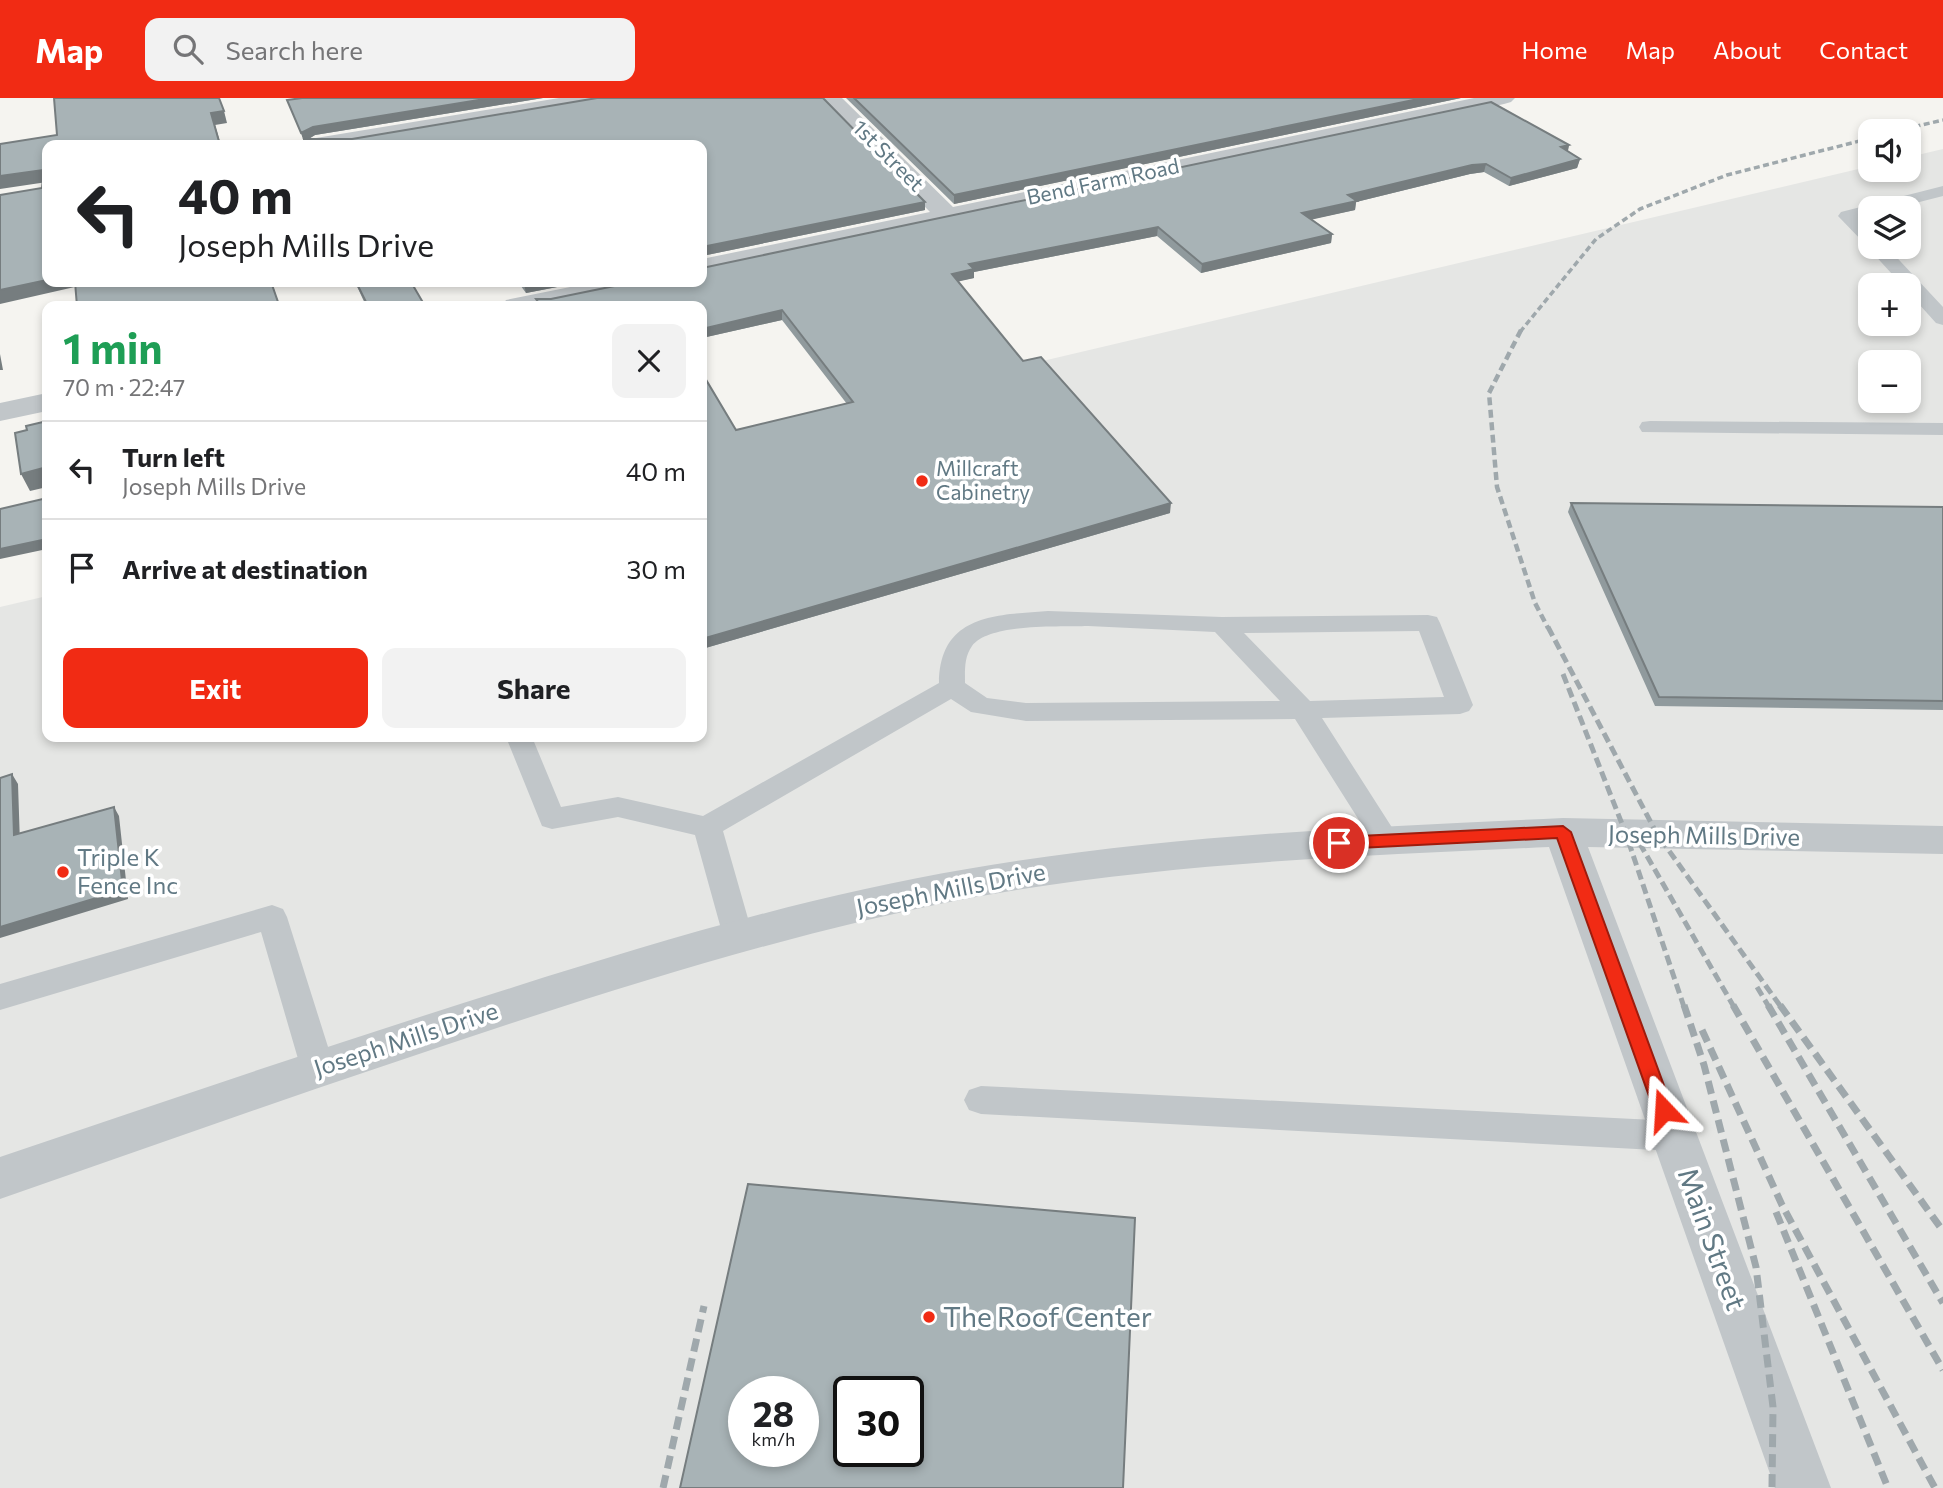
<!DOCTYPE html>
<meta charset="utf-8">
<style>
:root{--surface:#fff;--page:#f2f2f2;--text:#202124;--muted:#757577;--line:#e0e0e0;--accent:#f12b14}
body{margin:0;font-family:Commissioner,sans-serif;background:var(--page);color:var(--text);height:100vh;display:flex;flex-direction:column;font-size:26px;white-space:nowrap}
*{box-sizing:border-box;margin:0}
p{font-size:23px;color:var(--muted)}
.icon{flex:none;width:38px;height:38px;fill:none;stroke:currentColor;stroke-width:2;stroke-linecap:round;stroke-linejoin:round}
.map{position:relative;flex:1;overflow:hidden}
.drawer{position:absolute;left:42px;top:203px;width:665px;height:441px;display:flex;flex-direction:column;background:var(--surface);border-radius:14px;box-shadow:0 4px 10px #0003}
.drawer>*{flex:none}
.guide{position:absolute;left:42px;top:42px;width:665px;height:147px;border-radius:14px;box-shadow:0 4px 10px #0003;background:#fff;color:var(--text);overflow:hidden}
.tools{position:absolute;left:1858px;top:21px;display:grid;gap:14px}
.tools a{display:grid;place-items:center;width:63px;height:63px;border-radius:14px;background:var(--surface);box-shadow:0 4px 10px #0003;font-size:35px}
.speed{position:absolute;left:728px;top:1278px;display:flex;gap:14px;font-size:35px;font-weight:700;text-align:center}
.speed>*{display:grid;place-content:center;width:91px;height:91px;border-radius:50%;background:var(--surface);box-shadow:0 4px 10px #0003;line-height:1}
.speed small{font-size:18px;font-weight:400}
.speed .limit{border:4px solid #111;border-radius:10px;background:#fff;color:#111}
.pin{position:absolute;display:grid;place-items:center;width:60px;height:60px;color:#fff;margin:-30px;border:4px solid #fff;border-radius:50%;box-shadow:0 2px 7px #0007}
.me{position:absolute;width:77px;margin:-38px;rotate:340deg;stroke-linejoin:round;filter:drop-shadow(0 0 5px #0008)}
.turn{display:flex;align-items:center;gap:24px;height:147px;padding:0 21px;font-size:32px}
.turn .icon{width:91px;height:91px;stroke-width:2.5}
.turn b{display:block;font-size:49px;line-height:60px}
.round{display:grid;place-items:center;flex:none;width:74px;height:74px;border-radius:14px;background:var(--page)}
.headline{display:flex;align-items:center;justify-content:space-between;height:119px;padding:0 21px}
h1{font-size:42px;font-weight:700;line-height:52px;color:#1e9e55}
.cta{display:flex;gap:14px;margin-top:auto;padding:14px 21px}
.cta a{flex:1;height:80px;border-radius:14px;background:var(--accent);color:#fff;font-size:28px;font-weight:700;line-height:80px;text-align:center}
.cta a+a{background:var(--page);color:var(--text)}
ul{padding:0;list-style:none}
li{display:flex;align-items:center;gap:21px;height:98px;padding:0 21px;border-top:2px solid var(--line)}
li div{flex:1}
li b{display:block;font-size:26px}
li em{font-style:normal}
header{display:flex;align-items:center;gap:42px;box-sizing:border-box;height:98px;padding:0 35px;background:var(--accent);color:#fff}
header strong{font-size:33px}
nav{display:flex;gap:38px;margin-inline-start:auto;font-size:24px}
.search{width:490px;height:63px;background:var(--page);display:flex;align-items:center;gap:18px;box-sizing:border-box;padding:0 24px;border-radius:14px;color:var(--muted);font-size:26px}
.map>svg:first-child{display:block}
</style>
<header>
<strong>Map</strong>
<div class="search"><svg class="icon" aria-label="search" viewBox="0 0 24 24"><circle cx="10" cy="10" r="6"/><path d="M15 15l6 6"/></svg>Search here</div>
<nav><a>Home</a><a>Map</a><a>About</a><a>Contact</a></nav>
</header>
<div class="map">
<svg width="1943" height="1390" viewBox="0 0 1943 1390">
<rect width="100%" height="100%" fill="#f5f4f0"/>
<path fill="#e5e6e4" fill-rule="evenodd" d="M 1943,51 L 1943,1390 L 0,1390 L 0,509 L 47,498 L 47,639 L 702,639 L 702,343 L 1871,68 L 1871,72 L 1909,72 L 1909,59 ZM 1871,110 L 1909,110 L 1909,149 L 1871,149 ZM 1871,187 L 1909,187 L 1909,226 L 1871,226 ZM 1871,264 L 1909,264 L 1909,303 L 1871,303 ZM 744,1293 L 803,1293 L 803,1353 L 744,1353 ZM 849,1293 L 908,1293 L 908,1353 L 849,1353 Z"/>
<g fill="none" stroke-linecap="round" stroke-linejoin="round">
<path fill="#c1c6c9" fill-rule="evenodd" d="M 1943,88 L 1943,98 L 1896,110 L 1871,110 L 1871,117 L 1859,120 L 1871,132 L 1871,149 L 1887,149 L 1943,209 L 1943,227 L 1936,225 L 1909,195 L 1909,187 L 1902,187 L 1871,153 L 1869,147 L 1865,146 L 1838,118 L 1841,114 Z
M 1650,323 L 1943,325 L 1943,337 L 1642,334 L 1639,329 L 1642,324 Z
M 1048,513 L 1222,519 L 1428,517 L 1437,519 L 1440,525 L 1473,607 L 1469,613 L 1460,616 L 1322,620 L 1400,742 L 1396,749 L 1386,753 L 1376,749 L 1295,621 L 1026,623 L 971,614 L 951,601 L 723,733 L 753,838 L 749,846 L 738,850 L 727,846 L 723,838 L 695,737 L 618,719 L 552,731 L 542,728 L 506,639 L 532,639 L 561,709 L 618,699 L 703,718 L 939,585 C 940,517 994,517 1048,513 ZM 1088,528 L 1215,534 L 1280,603 L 1026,605 L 987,600 L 965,585 C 965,573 964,559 972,548 C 989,525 1060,529 1088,528 ZM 1419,533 L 1444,599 L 1310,603 L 1244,535 Z
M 272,807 L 283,811 L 287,819 L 335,971 L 330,981 L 318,985 L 306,981 L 301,971 L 261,834 L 0,912 L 0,886 Z
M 981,988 L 1674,1023 L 1686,1028 L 1691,1038 L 1686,1048 L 1674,1053 L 981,1016 L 969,1012 L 964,1002 L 969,992 Z"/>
<path fill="#c1c6c9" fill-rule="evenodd" d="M 559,0 L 608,0 L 604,4 L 597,6 L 354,47 L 305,47 L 308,42 L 316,40 Z
M 819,0 L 842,0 L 953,109 L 1474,0 L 1515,0 L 1511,4 L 1504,6 L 702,177 L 702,161 L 930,114 Z
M 595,184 L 645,184 L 641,189 L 552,208 L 502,208 L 506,202 Z
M 47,295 L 47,313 L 0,323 L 0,305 Z
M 1563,720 L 1943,728 L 1943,756 L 1588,749 L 1831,1390 L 1775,1390 L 1549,749 C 1354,758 1157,765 965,801 C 810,831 659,877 509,926 C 338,982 169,1042 0,1101 L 0,1059 C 171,1001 342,943 514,889 C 663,842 813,797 967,771 C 1164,737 1364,729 1563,720 Z"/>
<path stroke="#9fa8ac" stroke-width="3.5" stroke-dasharray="6 3.5" stroke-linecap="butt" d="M 1896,33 L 1943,22
M 1520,234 L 1596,141 L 1640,111 L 1727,77 L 1871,40"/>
<path stroke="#9fa8ac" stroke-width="4.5" stroke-dasharray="8 4.5" stroke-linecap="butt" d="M 1521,232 L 1489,295 L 1497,389 L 1535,505 L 1548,530"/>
<path stroke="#9fa8ac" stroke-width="5" stroke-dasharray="10 5" stroke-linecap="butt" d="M 1548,529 L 1657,736 L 1781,909
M 1563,576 L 1626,736 L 1684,909
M 1632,732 L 1734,909
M 1757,889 L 1769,909"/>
<path stroke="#9fa8ac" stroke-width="7" stroke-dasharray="13 7" stroke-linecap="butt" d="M 1684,907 L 1704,967 L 1756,1169 L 1773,1309 L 1772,1390
M 1733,907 L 1943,1272
M 1768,907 L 1943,1205
M 1780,907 L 1943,1133
M 1702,932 L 1782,1107 L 1935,1390
M 1776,1114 L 1888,1390
M 663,1390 L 704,1208"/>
</g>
<path fill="#909a9d" d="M 302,0 L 543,0 L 315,37 L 308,41 L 352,41 L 597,0 L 823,0 L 925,104 L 925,112 L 702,158 L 702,47 L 306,47 L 287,2 Z
M 846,0 L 1461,0 L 954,106 Z
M 1569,47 L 1568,53 L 1580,61 L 1577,70 L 1509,88 L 1484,74 L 1470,76 L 1356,104 L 1355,112 L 1312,121 L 1332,136 L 1331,145 L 1201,175 L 1157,138 L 974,174 L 974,180 L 958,183 L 1023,263 L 1170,415 L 702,551 L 702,275 L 736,332 L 847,306 L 782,222 L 702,240 L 702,208 L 537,208 L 536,201 L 551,201 Z
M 355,184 L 411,184 L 425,208 L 366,208 Z
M 518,184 L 583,184 L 526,195 Z
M 1571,405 L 1943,409 L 1943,612 L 1655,608 L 1568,414 Z"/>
<path fill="#767d7f" d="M 491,0 L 543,0 L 315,37 L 304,44 L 301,35 L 313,29 Z
M 1423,0 L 1461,0 L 954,106 L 954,97 Z
M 224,13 L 227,25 L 215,27 L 221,47 L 220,47 L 211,15 Z
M 1569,47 L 1567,56 L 1561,49 Z
M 1580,61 L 1577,70 L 1509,88 L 1511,80 Z
M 1486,66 L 1484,74 L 1470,76 L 1356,104 L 1355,112 L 1301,124 L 1302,115 L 1348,97 L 1472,67 Z
M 44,72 L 47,84 L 0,91 L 0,78 Z
M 925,104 L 925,112 L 702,158 L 702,149 Z
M 1158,129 L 1157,138 L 974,174 L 974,180 L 952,185 L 952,176 L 969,166 Z
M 1332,136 L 1331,145 L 1201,175 L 1202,166 Z
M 47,182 L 47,184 L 77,184 L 79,188 L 0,206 L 0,192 Z
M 272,184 L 279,208 L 255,208 Z
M 536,184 L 583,184 L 526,195 L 524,186 Z
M 782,212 L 782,222 L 702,240 L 702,231 Z
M 0,256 L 3,272 L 0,272 Z
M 47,369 L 47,389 L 30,393 L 21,376 Z
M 1171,405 L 1170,415 L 702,551 L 702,541 Z
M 47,441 L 47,451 L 0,461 L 0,451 Z
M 12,676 L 18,686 L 20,746 L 14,737 Z
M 114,709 L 119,718 L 128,801 L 0,840 L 0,829 Z"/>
<path fill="#a8b3b6" stroke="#767d7f" stroke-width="2" fill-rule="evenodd" d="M 54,0 L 219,0 L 224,13 L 211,15 L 220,47 L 47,47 L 47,182 L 0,192 L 0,97 L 42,90 L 44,72 L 0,78 L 0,46 L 57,37 Z
M 302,0 L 491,0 L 313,29 L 301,35 L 287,2 Z
M 597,0 L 823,0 L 925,104 L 702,149 L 702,47 L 306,47 L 304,41 L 352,41 Z
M 854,0 L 1423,0 L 954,97 Z
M 1491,4 L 1569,47 L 1561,49 L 1580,61 L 1511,80 L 1486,66 L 1472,67 L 1348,97 L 1357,103 L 1302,115 L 1332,136 L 1202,166 L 1158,129 L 969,166 L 974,171 L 952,176 L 1023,263 L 1041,259 L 1171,405 L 702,541 L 702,275 L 736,332 L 853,304 L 782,212 L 702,231 L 702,208 L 541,208 L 536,201 L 551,201 L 634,184 L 702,184 L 702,170 Z
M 75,184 L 271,184 L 278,204 L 255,208 L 77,208 Z
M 356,184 L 411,184 L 425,208 L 368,208 Z
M 47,323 L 47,369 L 21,376 L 15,335 L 27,332 L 26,328 Z
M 47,400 L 47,441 L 0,451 L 0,411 Z
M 1571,405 L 1943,409 L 1943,603 L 1659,599 Z
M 12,676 L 14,737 L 114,709 L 123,792 L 0,829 L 0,680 Z
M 748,1086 L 1135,1120 L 1123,1390 L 680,1390 ZM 744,1293 L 803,1293 L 803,1353 L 744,1353 ZM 849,1293 L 908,1293 L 908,1353 L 849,1353 Z"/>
<path fill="#f12b14" stroke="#9d1c0d" stroke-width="2" d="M 1563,728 L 1571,734 L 1673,1012 L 1671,1018 L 1664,1020 L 1657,1018 L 1654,1012 L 1557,740 L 1339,751 L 1331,745 L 1339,739 Z"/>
<g fill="#f12b14" stroke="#fff" stroke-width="2.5">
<circle cx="922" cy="383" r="7"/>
<circle cx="63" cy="774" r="7"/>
<circle cx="929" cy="1219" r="7"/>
</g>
<g text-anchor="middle" stroke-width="7" stroke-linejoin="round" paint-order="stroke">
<g font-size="21" fill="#617984" stroke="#fff">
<text transform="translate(888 58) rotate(45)" y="7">1st Street</text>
<text transform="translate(1103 84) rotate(-12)" y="7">Bend Farm Road</text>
</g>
<g font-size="21" fill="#617984" stroke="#fff" text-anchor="start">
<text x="936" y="378">Millcraft<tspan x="936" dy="24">Cabinetry</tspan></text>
</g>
<g font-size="24" fill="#617984" stroke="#fff">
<text transform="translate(1704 738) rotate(1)" y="8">Joseph Mills Drive</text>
<text transform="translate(951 792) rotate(-11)" y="8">Joseph Mills Drive</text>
<text transform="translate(406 942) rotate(-18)" y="8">Joseph Mills Drive</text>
</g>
<g font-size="24" fill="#617984" stroke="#fff" text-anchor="start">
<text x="77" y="768">Triple K<tspan x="77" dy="28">Fence Inc</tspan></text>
</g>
<g font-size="28" fill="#617984" stroke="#fff">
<text transform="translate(1712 1141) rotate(70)" y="10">Main Street</text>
</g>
<g font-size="28" fill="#617984" stroke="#fff" text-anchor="start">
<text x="943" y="1229">The Roof Center</text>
</g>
</g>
</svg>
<div class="tools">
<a><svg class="icon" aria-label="sound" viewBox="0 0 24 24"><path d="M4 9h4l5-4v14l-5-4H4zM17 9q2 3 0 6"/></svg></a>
<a><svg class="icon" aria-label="layers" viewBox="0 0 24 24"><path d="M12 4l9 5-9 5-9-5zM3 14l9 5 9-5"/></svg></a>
<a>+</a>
<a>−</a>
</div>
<div class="speed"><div>28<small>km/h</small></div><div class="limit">30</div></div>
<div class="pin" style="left:1339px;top:745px;background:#d93025"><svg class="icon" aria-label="arrive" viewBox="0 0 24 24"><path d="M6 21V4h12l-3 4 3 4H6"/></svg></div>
<svg class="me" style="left:1664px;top:1012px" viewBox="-20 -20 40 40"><path d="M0-17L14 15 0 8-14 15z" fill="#f12b14" stroke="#fff" stroke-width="4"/></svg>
<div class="guide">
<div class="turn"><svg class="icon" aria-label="left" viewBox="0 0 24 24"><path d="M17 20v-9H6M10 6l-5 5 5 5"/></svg><div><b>40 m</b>Joseph Mills Drive</div></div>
</div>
<section class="drawer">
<div class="headline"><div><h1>1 min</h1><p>70 m · 22:47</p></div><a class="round"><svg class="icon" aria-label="close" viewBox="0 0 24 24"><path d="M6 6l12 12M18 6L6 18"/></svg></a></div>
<ul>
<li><svg class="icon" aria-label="left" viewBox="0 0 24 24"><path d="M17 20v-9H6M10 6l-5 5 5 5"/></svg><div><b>Turn left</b><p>Joseph Mills Drive</p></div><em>40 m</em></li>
<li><svg class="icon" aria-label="arrive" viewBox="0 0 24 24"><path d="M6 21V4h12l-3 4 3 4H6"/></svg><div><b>Arrive at destination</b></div><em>30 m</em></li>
</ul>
<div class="cta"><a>Exit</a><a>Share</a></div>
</section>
</div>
